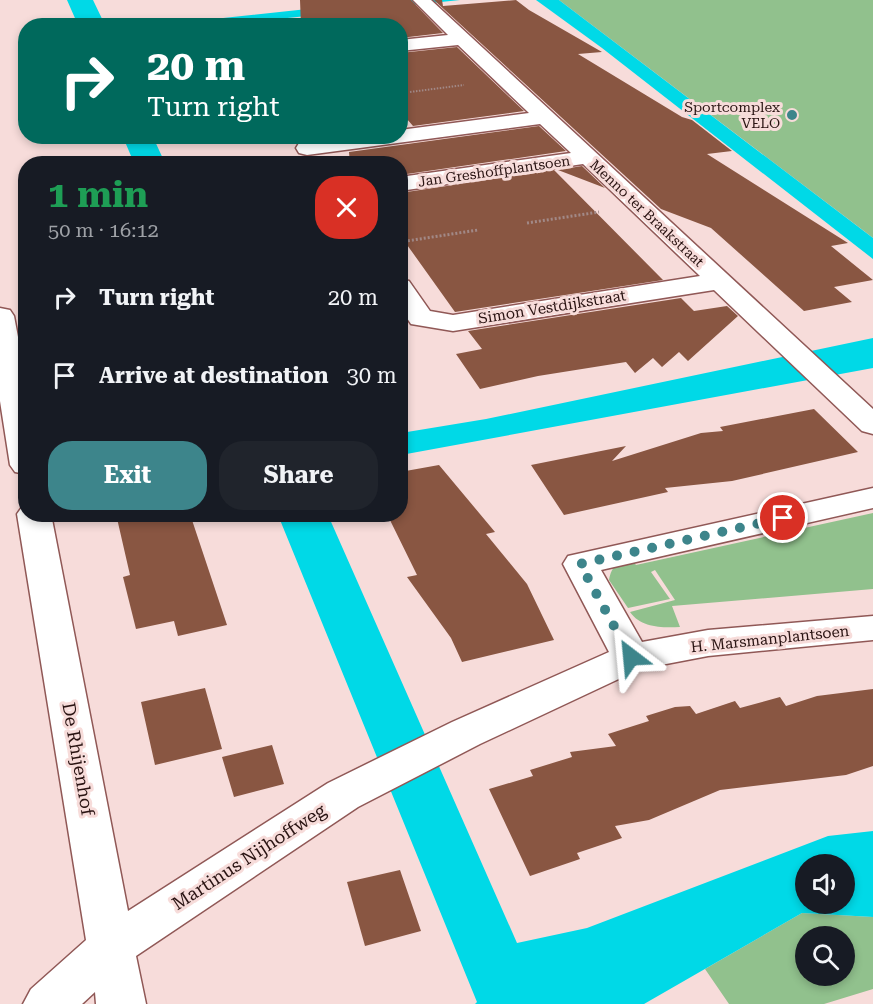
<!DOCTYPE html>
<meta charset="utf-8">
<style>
:root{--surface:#171b24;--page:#20242c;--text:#f1f3f6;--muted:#9ea1a6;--accent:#3d858b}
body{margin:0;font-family:"Roboto Serif",serif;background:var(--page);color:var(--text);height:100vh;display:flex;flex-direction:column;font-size:22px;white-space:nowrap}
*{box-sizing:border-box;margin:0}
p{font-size:20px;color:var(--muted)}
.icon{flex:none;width:33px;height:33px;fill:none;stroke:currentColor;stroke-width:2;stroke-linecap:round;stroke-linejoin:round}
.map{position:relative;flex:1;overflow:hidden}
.side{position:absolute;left:18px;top:156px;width:390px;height:366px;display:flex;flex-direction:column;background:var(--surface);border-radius:24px;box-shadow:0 3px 9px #0003}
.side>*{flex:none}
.hud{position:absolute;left:18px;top:18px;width:390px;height:126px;border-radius:24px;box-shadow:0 3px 9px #0003;background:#00695c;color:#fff;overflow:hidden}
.buttons{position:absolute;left:795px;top:854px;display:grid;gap:12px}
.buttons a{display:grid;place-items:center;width:60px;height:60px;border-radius:50%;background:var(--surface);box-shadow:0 3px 9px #0003;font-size:30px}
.pin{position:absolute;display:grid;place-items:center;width:51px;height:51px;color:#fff;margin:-26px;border:3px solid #fff;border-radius:50%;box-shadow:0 2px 6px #0007}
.me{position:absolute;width:66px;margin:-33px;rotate:331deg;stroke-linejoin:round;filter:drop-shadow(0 0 4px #0008)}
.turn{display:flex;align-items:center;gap:21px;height:126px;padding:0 30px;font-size:27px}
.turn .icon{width:78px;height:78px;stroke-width:2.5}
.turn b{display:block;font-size:42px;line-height:51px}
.round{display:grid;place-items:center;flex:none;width:63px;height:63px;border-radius:24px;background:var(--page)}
.overview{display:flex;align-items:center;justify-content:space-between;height:102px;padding:0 30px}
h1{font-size:36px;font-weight:700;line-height:45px;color:#1e9e55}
.cta{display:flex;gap:12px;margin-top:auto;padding:12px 30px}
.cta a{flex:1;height:69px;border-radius:24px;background:var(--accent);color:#fff;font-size:24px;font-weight:700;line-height:69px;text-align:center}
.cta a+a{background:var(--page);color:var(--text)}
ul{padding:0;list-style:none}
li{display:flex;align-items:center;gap:18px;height:78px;padding:0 30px}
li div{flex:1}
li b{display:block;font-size:22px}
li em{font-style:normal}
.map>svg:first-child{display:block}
</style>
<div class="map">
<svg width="873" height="1004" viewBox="0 0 873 1004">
<rect width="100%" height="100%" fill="#f7dcda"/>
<path fill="#91c18d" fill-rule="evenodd" d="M 559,0 L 873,0 L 873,238 L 864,231 Z
M 873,513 L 873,589 L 672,606 L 680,627 C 663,628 641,628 630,612 L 675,600 L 655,570 L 651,572 L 670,599 L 628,608 L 609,580 C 612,565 617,563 631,559 L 636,565 Z
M 802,913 L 873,917 L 873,989 L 824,1004 L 729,1004 L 705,969 ZM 806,936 L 844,936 L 844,975 L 806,975 Z"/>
<path fill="#00d9e7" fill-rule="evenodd" d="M 67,0 L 93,0 L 105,25 L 78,25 Z
M 391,0 L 460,0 L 220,25 L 148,26 Z
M 536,0 L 559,0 L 873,238 L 873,259 L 602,48 Z
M 123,137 L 153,137 L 165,163 L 134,163 Z
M 873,338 L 873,368 L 401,455 L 401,433 L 486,419 Z
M 278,515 L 328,515 L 517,943 L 587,928 L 828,836 L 873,831 L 873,917 L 802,913 L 644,1004 L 475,1004 L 477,1002 ZM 806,864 L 844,864 L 844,903 L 806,903 Z"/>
<path fill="#895642" d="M 300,0 L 411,0 L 443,33 L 400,38 L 400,26 L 301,26 Z
M 434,0 L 442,0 L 443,6 L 516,0 L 529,10 L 602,52 L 578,54 L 682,117 L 692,120 L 732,151 L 707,154 L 848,243 L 831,246 L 873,280 L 834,287 L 852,302 L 804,311 L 711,228 L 661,209 Z
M 457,47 L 524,111 L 413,126 L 400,111 L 400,53 Z
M 539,126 L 566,151 L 400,175 L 400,164 L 350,164 L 349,152 Z
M 582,166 L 605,188 L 558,170 Z
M 554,170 L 663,280 L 455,312 L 400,235 L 400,193 Z
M 681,298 L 694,311 L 727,306 L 738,316 L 688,361 L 679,352 L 662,367 L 653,358 L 635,373 L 626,362 L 538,376 L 480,389 L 456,354 L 482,349 L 468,331 Z
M 814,409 L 858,452 L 732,481 L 665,488 L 668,492 L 564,515 L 531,465 L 626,446 L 612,461 L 701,433 L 723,431 L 720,427 Z
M 439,465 L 495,532 L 486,534 L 527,584 L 554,640 L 462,662 L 451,638 L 407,577 L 417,575 L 387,514 L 400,514 L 400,472 Z
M 116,514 L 190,514 L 227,625 L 178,636 L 174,621 L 136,629 L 123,577 L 130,575 Z
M 205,688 L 222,749 L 155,765 L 141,702 Z
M 873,689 L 873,766 L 846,775 L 720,790 L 649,820 L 615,826 L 622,838 L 577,853 L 580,859 L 530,876 L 489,789 L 533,776 L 530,770 L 572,757 L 570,752 L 616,746 L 608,734 L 649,721 L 646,716 L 675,707 L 690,706 L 696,714 L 735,701 L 740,708 L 780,697 L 786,706 L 817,696 Z
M 272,745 L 284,784 L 234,797 L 222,757 Z
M 400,870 L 421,931 L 365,946 L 347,882 Z"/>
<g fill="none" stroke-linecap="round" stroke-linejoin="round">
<g stroke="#905856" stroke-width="3">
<path id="minor" d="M 413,0 L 431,0 L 873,409 L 873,434 L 862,431 L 714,290 L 453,331 L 411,324 L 400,308 L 400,279 L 409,281 L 430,311 L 453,315 L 700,276 L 583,164 L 400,191 L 400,177 L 571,153 L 540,124 L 307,155 L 299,153 L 296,148 L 299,143 C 333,135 367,136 400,136 L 400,130 L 529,113 L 458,45 L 400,51 L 400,40 L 448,35 Z
M 0,308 L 10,310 L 14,316 L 26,379 L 26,474 L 15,472 L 10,465 L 0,401 Z
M 873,488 L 873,508 L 601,570 L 642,642 L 708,630 L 873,616 L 873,640 L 708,656 L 640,669 L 480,744 L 358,807 L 136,956 L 146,1004 L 96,1004 L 95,992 L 82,1004 L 23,1004 L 31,989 L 86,940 L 17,514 L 22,507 L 26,506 L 26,514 L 51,514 L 128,911 L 328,783 L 452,722 L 609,652 L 563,564 L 568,556 Z"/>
</g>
<path stroke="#a28987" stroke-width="2" stroke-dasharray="1.5 1.5" stroke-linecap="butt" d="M 410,92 L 464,85"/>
<path stroke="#a28987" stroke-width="3" stroke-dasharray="2 2" stroke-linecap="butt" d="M 527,223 L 599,212
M 400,242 L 478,230"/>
<use href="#minor" fill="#fff" fill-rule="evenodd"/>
</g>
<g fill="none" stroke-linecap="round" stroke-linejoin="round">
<path stroke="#3d858b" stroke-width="10" stroke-dasharray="0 18" d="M 631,657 L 580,564 L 783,518"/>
</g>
<circle fill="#3d858b" stroke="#f7dcda" stroke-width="2" cx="792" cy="115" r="6"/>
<g text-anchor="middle" stroke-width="6" stroke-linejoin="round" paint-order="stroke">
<g font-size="14" fill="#291312" stroke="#f7dcda" text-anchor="end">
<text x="780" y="112">Sportcomplex<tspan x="780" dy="16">VELO</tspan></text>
</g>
<g font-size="14" fill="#291312" stroke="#f7dcda">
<text transform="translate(494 171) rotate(-8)" y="5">Jan Greshoffplantsoen</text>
<text transform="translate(647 213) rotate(43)" y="5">Menno ter Braakstraat</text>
</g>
<g font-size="15" fill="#291312" stroke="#f7dcda">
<text transform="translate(552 307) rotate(-9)" y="5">Simon Vestdijkstraat</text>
<text transform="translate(770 639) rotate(-6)" y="5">H. Marsmanplantsoen</text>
</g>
<g font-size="18" fill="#291312" stroke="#f7dcda">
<text transform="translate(78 759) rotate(80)" y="6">De Rhijenhof</text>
<text transform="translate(249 857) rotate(-33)" y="6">Martinus Nijhoffweg</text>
</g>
</g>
</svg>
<div class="buttons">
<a><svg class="icon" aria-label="sound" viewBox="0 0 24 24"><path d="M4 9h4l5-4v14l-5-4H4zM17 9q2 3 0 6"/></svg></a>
<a><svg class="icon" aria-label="search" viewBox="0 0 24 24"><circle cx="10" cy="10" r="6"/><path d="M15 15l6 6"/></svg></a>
</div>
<div class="pin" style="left:783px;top:518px;background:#d93025"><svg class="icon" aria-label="arrive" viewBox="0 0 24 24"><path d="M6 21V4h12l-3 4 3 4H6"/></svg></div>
<svg class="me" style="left:631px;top:657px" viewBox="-20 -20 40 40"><path d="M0-17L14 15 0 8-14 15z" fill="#3d858b" stroke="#fff" stroke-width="4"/></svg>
<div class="hud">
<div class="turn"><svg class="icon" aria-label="right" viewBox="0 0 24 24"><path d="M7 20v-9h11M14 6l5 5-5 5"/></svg><div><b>20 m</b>Turn right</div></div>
</div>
<section class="side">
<div class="overview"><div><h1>1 min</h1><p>50 m · 16:12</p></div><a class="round" style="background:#d93025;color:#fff"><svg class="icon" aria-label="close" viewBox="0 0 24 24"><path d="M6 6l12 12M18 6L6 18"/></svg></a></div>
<ul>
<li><svg class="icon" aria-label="right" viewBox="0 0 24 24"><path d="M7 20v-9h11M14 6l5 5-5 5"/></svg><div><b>Turn right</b></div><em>20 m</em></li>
<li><svg class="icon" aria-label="arrive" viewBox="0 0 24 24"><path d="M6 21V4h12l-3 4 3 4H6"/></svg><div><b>Arrive at destination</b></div><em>30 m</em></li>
</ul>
<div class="cta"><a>Exit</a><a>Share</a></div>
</section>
</div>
